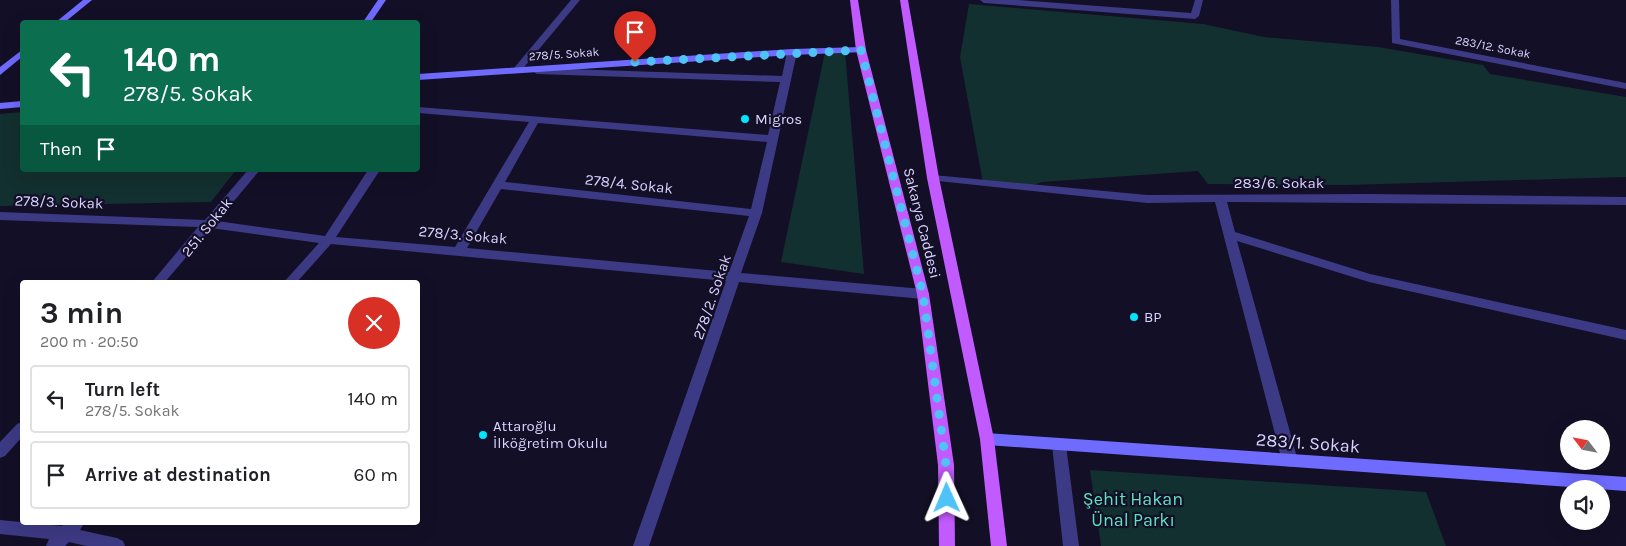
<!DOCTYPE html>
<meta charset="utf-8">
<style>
:root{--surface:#fff;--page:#f6f6f6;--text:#202124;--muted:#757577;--line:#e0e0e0}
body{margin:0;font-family:Karla,sans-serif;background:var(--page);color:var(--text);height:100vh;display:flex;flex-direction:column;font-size:19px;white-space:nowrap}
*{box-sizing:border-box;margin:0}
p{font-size:16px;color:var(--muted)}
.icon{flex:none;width:28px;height:28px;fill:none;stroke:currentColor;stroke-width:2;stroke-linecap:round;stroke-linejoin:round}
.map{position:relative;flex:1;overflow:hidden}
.details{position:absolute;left:20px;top:280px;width:400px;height:245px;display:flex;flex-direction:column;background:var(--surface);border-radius:5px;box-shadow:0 5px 20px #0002}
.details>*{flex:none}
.guide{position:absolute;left:20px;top:20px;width:400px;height:152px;border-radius:5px;box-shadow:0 5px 20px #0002;background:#0b6e4f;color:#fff;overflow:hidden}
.needle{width:32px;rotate:302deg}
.fabs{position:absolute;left:1560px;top:420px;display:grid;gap:10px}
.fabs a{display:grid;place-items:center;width:50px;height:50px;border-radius:50%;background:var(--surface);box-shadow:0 5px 20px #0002;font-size:25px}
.pin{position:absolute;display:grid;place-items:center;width:42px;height:42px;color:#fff;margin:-51px -21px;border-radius:50% 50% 50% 0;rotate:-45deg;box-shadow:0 0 5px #0007}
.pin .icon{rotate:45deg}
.me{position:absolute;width:55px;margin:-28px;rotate:359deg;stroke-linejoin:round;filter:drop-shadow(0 0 4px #0008)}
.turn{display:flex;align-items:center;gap:18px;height:105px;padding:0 20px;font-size:22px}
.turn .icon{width:65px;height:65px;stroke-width:2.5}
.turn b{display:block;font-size:35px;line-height:42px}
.then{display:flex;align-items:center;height:48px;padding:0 20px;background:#0003;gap:10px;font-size:19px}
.round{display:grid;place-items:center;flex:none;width:52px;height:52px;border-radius:26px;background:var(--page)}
.summary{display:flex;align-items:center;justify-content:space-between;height:85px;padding:0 20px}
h1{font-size:30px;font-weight:700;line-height:38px}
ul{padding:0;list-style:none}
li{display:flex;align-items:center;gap:15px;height:68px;margin:0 10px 8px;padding:0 10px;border:2px solid var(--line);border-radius:5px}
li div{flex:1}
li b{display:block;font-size:19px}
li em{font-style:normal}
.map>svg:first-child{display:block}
</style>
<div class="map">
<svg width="1626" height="546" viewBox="0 0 1626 546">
<rect width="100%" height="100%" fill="#130f26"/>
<path fill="#12302f" d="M 969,4 L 1203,24 L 1264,37 L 1378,47 L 1483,65 L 1490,74 L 1626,97 L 1626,177 L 1347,185 L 1208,184 L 1198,171 L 1042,182 L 1027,187 L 983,183 L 960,57 Z
M 825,52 L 845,52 L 864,274 L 781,262 Z
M 22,112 L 22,170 L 236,170 L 211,202 L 0,206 L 0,114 Z
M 1090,470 L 1426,492 L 1446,546 L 1101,546 Z"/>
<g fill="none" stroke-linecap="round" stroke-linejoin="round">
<path fill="#3d3a85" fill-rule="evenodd" d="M 571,0 L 580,0 L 520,72 L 514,72 L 514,68 Z
M 980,0 L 1018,0 L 1191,13 L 1195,0 L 1203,0 L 1199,16 L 1195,19 L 984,3 Z
M 1391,0 L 1399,0 L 1400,39 L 1626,83 L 1626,89 L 1392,43 Z
M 792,49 L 797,52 L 762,213 L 741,273 L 923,289 L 929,294 L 923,299 L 739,282 L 649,546 L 633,546 L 726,281 L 331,244 L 297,282 L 284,282 L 319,243 L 211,228 L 165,282 L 152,282 L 198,227 L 0,220 L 0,212 L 205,220 L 248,170 L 260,170 L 217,221 L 325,236 L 368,170 L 380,170 L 336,237 L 455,247 L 529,122 L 418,113 L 418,107 L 768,135 L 780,82 L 537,74 L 532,71 L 537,68 L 782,76 L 787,52 ZM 538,123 L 767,142 L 751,209 L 505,182 ZM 501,189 L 749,216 L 729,272 L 467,248 Z
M 933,175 L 1147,195 L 1368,194 L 1626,197 L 1626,205 L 1227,202 L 1235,232 L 1370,274 L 1626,330 L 1626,340 L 1369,282 L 1237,241 L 1298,461 L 1295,466 L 1290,467 L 1285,466 L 1282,461 L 1215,202 L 1147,203 L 929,180 L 927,178 Z
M 22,422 L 22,437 L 5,456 L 0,458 L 0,442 L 17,424 Z
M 1059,439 L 1064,441 L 1066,445 L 1079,546 L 1063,546 L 1052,445 L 1054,441 Z
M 0,520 L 62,526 L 66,522 L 85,522 L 80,530 L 117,538 L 123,541 L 125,546 L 86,546 L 69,542 L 65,546 L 46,546 L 49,539 L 0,534 Z"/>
<path fill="#6f6bff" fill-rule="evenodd" d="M 83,0 L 92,0 L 65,22 L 56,22 Z
M 378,0 L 386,0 L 371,22 L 363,22 Z
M 861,47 L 864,48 L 864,52 L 792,55 L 418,80 L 418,74 L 792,49 Z
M 22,50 L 22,57 L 0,75 L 0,67 Z
M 22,101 L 22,107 L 0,109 L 0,103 Z
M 987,433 L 1626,477 L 1626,491 L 987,445 L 982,443 L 980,439 L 982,435 Z"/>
<path fill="#c25bff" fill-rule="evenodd" d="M 850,0 L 858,0 L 866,50 L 929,294 L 954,465 L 955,546 L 939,546 L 938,465 L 917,294 L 856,50 Z
M 900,0 L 908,0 L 939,178 L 994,439 L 1007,546 L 991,546 L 980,439 L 927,178 Z"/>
</g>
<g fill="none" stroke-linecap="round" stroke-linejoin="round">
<path stroke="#4fc3f7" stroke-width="9" stroke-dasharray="0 16.2" d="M 635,62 L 861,50 L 923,294 L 946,465 L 947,498"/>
</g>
<g fill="#00e5ff" stroke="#130f26" stroke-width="2">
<circle cx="745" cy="119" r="5"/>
<circle cx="1134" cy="317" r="5"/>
<circle cx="483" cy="435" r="5"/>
</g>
<g text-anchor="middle" stroke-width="4.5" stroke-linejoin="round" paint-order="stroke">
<g font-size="12" fill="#d9d4ff" stroke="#130f26">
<text transform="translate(1493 47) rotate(11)" y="4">283/12. Sokak</text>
<text transform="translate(564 54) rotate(-4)" y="4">278/5. Sokak</text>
</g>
<g font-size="15" fill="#d9d4ff" stroke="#130f26" text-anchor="start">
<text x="755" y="124">Migros</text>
<text x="1144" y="322">BP</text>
<text x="493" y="431">Attaroğlu<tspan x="493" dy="17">İlköğretim Okulu</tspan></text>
</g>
<g font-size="15" fill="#d9d4ff" stroke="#130f26">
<text x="1279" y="188">283/6. Sokak</text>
<text transform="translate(629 184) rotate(6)" y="5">278/4. Sokak</text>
<text transform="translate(59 202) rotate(2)" y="5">278/3. Sokak</text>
<text transform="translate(922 223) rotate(76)" y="5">Sakarya Caddesi</text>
<text transform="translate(207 227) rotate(-51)" y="5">251. Sokak</text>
<text transform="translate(463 235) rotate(5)" y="5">278/3. Sokak</text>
<text transform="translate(712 297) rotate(-71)" y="5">278/2. Sokak</text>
</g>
<g font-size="18" fill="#d9d4ff" stroke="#130f26">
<text transform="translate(1308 443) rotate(4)" y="6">283/1. Sokak</text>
</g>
<g font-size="18" fill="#5fe0c0" stroke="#130f26">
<text x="1133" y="505">Şehit Hakan<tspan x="1133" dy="21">Ünal Parkı</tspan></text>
</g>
</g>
</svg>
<div class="fabs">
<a><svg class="needle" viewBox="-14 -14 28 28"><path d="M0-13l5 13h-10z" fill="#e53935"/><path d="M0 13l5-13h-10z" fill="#757577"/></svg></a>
<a><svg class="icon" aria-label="sound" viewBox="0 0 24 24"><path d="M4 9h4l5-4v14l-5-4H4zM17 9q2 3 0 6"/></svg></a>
</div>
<div class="pin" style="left:635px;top:62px;background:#d93025"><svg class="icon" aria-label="arrive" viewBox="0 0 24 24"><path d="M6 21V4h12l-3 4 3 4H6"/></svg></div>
<svg class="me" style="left:947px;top:498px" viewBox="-20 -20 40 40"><path d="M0-17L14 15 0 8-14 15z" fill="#4fc3f7" stroke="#fff" stroke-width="4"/></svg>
<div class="guide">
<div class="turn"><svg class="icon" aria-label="left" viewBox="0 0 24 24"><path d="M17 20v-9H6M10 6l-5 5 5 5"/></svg><div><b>140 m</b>278/5. Sokak</div></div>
<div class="then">Then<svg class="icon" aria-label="arrive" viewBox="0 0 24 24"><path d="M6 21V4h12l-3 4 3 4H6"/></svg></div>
</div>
<section class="details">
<div class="summary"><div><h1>3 min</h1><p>200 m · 20:50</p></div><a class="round" style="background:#d93025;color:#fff"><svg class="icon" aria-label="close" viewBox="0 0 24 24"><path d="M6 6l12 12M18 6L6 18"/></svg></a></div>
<ul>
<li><svg class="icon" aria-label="left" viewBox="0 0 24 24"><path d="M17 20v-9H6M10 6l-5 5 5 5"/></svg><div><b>Turn left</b><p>278/5. Sokak</p></div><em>140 m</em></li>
<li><svg class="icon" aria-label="arrive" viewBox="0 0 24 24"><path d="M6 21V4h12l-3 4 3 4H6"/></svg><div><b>Arrive at destination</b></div><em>60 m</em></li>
</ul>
</section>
</div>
